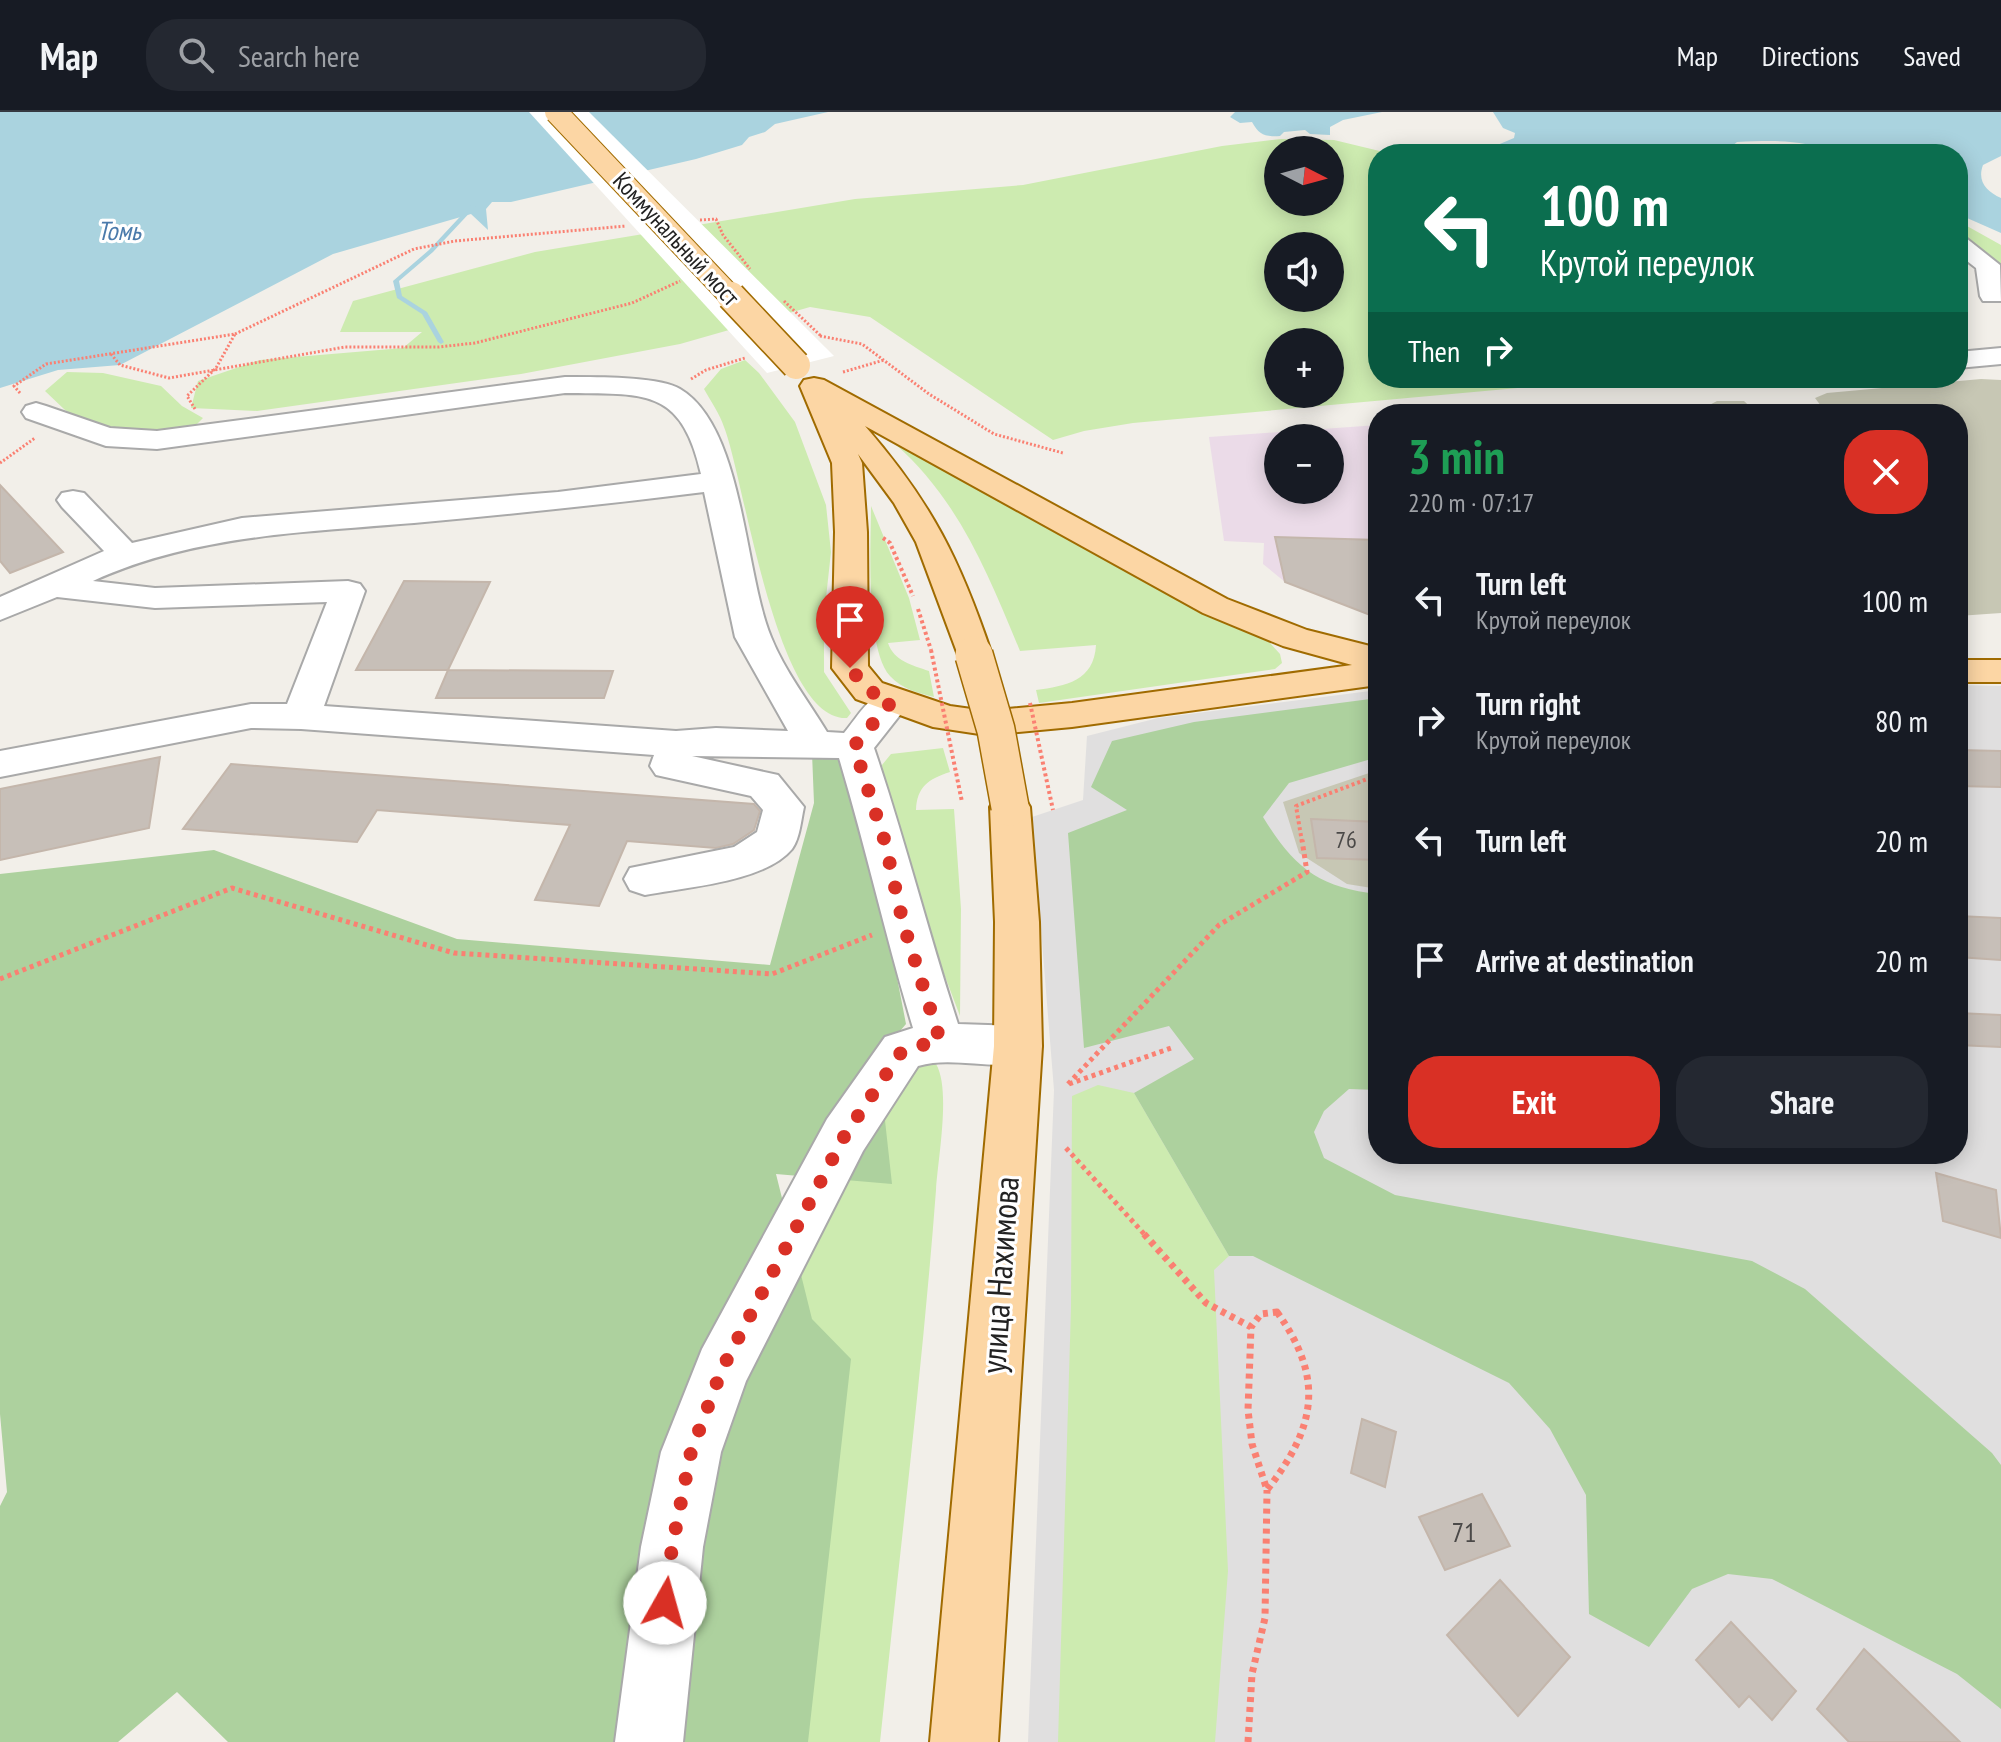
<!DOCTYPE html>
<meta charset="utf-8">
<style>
:root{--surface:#171b24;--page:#242831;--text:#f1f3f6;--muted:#9ea1a6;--line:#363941;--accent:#d93025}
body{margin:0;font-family:"PT Sans Narrow",sans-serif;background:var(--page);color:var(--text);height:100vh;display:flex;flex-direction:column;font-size:30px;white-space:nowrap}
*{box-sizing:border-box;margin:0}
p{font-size:26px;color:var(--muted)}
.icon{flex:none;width:44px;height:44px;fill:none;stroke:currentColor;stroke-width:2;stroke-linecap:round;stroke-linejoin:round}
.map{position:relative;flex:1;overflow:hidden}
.panel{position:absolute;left:1368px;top:292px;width:600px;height:760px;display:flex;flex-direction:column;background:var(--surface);border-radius:32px;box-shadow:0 4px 20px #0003}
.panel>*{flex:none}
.hud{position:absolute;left:1368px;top:32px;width:600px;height:244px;border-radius:32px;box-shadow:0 4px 20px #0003;background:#0b6e4f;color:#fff;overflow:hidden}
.needle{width:52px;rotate:96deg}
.buttons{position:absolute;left:1264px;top:24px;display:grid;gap:16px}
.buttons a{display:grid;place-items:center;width:80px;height:80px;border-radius:50%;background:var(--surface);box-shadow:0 4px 20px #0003;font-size:40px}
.pin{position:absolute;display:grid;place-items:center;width:68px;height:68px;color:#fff;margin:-82px -34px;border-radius:50% 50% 50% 0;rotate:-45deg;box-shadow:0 0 8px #0007}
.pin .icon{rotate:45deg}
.me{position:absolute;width:88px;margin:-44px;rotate:7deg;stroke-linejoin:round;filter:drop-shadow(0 0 6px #0008)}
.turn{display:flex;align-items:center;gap:28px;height:168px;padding:0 40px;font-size:36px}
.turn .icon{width:104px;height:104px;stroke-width:2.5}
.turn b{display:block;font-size:56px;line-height:68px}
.then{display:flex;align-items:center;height:76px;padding:0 40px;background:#0003;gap:16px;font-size:30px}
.round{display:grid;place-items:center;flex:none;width:84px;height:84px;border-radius:32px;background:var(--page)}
.overview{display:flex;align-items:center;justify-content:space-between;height:136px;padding:0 40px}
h1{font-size:48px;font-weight:700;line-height:60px;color:#1e9e55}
.action{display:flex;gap:16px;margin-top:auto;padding:16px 40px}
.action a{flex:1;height:92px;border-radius:32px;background:var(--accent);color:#fff;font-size:32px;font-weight:700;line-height:92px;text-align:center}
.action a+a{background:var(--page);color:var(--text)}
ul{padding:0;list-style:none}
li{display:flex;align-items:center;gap:24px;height:120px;padding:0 40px}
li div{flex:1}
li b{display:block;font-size:30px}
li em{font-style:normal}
header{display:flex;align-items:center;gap:48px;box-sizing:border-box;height:112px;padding:0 40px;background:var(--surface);border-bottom:2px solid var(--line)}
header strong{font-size:38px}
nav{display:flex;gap:44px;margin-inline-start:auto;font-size:28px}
.search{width:560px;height:72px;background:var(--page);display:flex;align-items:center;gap:20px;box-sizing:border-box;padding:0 28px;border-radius:32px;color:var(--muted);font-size:30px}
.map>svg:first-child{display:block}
</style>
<header>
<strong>Map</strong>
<div class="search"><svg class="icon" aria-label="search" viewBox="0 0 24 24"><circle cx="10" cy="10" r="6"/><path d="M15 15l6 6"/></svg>Search here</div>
<nav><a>Map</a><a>Directions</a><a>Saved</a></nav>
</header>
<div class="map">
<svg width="2001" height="1630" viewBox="0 0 2001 1630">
<rect width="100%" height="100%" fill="#f2efe9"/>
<path fill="#e0dfdf" d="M 1958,573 L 2001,574 L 2001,1630 L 1028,1630 L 1054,978 L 1032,705 L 1083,688 L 1087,624 L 1158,606 L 1378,578 L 1378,1042 L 1958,1042 Z"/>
<path fill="#ebdbe8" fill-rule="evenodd" d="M 1378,313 L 1378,506 L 1285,470 L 1263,452 L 1264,431 L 1224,429 L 1209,325 ZM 1278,326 L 1330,326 L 1330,378 L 1278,378 Z"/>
<path fill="#c7c7b4" d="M 1981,267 L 2001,268 L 2001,501 L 1958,504 L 1958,302 L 1827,302 L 1815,286 L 1827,281 Z
M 1717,289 L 1744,289 L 1758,302 L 1703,302 L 1700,298 Z
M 1378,658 L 1378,777 L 1347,772 L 1299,741 L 1283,690 Z"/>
<path fill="#cdebb0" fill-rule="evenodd" d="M 1281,27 L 1334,28 L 1392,42 L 1378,42 L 1378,266 L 1629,266 L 1133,311 L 1084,319 L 1053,328 L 870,205 L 810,195 L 680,232 L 521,262 L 257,299 L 191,296 L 198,269 L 260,248 L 403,236 L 422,220 L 340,220 L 353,189 L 535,140 L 855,87 L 1023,73 L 1222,34 ZM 1278,38 L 1330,38 L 1330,90 L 1278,90 ZM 1278,134 L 1330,134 L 1330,186 L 1278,186 ZM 1278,230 L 1330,230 L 1330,282 L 1278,282 Z
M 1958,109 L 2001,133 L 2001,157 L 1958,122 Z
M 745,248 L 759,261 L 795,310 L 826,393 L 831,440 L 824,504 L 824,560 L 851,601 L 847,606 C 776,609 745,369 724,315 C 720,302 711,290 704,277 L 721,257 Z
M 67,260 L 103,261 L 161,274 L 182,294 L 203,306 L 192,317 L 166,324 L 97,318 L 65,298 L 45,279 Z
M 895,332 L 1141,468 L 1269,530 L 1280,542 L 1282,551 L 1275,557 L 1039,591 L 1036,578 C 1066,574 1094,569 1096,533 L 1020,539 C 988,462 959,388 895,332 Z
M 871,394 L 909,486 L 920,528 L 888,531 C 894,549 912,553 929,559 L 934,585 C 918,581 902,577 890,564 C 865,536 871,433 871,394 Z
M 943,636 L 950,660 C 928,667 917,675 916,698 L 954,697 L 961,797 L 960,904 L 927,817 L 883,665 L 882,653 L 891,642 Z
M 921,952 L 936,952 C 951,977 938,1046 936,1078 C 922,1262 899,1446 880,1630 L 676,1630 L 723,1318 L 839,1072 L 907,965 Z
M 1098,973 L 1134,981 L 1229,1144 L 1214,1158 L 1228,1459 L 1215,1630 L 1058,1630 L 1071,1195 L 1072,984 Z"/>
<path fill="#add19e" d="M 1378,586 L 1378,645 L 1289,671 L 1263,705 C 1293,754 1318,776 1378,782 L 1378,978 L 1349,977 L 1324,999 L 1314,1020 L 1324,1046 L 1395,1083 L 1752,1149 L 1805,1177 L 1992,1341 L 2001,1353 L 2001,1597 L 1957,1562 L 1772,1467 L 1728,1462 L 1692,1477 L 1649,1535 L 1589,1502 L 1586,1383 L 1550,1317 L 1509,1271 L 1253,1144 L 1229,1144 L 1134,981 L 1194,947 L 1169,914 L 1084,936 L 1068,721 L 1127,698 L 1091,675 L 1112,629 L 1194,610 Z
M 812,641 L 846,646 L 877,763 L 906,912 L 878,945 L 892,1072 L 776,1062 L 812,1207 L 851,1247 L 808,1630 L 228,1630 L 177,1580 L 118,1630 L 0,1630 L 0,1394 L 7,1380 L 0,1302 L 0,762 L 214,738 L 457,827 L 770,853 L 814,691 Z"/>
<path fill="#aad3df" d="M 0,0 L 828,0 L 775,12 L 765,20 L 749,25 L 742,33 L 696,47 L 511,90 L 492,90 L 486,97 L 488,118 L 471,102 L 333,142 L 120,253 L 58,258 L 0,276 Z
M 1235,0 L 1382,0 L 1343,8 L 1330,15 L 1330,23 L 1310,22 L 1305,18 L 1284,20 L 1280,24 C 1265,25 1259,23 1252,10 L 1240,11 L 1230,5 Z
M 1493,0 L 2001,0 L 2001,44 L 1983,53 C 1977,69 1986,79 2001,86 L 2001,121 L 1958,102 L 1958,42 L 1835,42 C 1803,26 1771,29 1737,30 L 1731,35 L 1735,42 L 1484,42 L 1483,34 L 1495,34 L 1514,26 L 1515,21 L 1503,16 Z"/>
<path fill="#fff" d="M 529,0 L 589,0 L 834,244 L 767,261 Z"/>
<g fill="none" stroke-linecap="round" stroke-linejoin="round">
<path fill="#aad3df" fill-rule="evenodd" d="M 471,93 L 476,94 L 433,140 L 399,169 L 402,184 L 427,200 L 444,230 L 441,232 L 438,230 L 422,202 L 397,186 L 393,169 L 429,138 Z"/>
</g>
<path fill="#c7bfb8" stroke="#c4b6ab" stroke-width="2" d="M 0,373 L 63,440 L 10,461 L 0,449 Z
M 1275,425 L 1378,428 L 1378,506 L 1285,470 Z
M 404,469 L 490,470 L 448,558 L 356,558 Z
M 448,558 L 613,559 L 604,586 L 436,586 Z
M 1958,638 L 2001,639 L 2001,675 L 1958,674 Z
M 160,645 L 149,716 L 0,748 L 0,677 Z
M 231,652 L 754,692 L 760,699 L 754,718 L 733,732 L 716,736 L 627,729 L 599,794 L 535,788 L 570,713 L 377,698 L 357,730 L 183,717 Z
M 1311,707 L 1378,710 L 1378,748 L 1317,746 Z
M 1958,804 L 2001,806 L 2001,848 L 1958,845 Z
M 1958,901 L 2001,903 L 2001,935 L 1958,933 Z
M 1936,1061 L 1996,1078 L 2001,1126 L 1943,1109 Z
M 1362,1307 L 1396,1320 L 1385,1375 L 1351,1361 Z
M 1482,1382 L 1510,1434 L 1445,1458 L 1419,1405 Z
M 1500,1468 L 1570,1545 L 1518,1604 L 1447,1523 Z
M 1731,1510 L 1796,1579 L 1772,1608 L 1749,1584 L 1739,1595 L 1696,1548 Z
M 1864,1537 L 1960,1630 L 1849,1630 L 1817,1597 Z"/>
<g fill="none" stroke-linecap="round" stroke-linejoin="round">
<g stroke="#a9a9a9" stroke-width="4">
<path id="minor" d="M 1958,124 L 1966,126 L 2000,153 L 2001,189 L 1983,189 L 1980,184 L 1976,156 L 1958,142 Z
M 2001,236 L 2001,252 L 1958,256 L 1958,240 Z
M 565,265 C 591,265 660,264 680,277 C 744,315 744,460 771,525 C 784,558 809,590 827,620 L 844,621 C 862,600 874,572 905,580 L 911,589 L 874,636 C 905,727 928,820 958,912 L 1018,914 L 1035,920 L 1042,934 L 1035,948 C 996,961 956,943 918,954 L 863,1039 L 746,1269 L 721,1340 L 703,1435 L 683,1630 L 615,1630 L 641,1435 L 661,1340 L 702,1237 L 827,1007 L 885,925 L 913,916 C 886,827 866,736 839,646 L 692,644 L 778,663 L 804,695 C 801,708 800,726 792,737 C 765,770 685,775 645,783 L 630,778 L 624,767 L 630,756 L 734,735 L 757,720 L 763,698 L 751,684 L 656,663 L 650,654 L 654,643 L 301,617 L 251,616 L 0,665 L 0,639 L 251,592 L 287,592 L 327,490 L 155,496 L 57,485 L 0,508 L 0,485 L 104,439 L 62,395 L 57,388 L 62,381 L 73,379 L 84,381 L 132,431 L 242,406 L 558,380 L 701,362 C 681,273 642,283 565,281 L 157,337 L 106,334 L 26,306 L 22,300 L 26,294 L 36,291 L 46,294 L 110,316 L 157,319 ZM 704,380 L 735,525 L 788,619 L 716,616 L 676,619 L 324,594 L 365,479 L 360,472 L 348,469 L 155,476 L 93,469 C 194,423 305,420 414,411 C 511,402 608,392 704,380 Z"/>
</g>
<g stroke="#a06b00" stroke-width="4">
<path id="major" d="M 814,266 L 824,268 L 1227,487 L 1307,518 L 1378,536 L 1378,573 L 1072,615 L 986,623 L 933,615 L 856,587 L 832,556 L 835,420 L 832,351 L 800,274 L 804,268 ZM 865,314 L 1203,501 L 1283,534 L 1352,553 L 1072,591 L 986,599 L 950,594 L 882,571 L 868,554 L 867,420 L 862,351 L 858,342 L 894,391 L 916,430 L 961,551 L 974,554 L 987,551 L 992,543 C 960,448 932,391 865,314 Z
M 1958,548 L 2001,548 L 2001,570 L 1958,570 Z
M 1010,681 L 1024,685 L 1030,695 L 1039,810 L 1042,934 L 998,1630 L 930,1630 L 994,934 L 995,810 L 990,695 L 996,685 Z"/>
</g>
<path stroke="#fa8072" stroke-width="3" stroke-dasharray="2 2" stroke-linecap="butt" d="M 700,108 L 716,107 L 723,123 L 750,157
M 784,189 L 821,224
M 235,222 L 414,137 L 455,129 L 626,114
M 820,224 L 862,232 L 929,282 L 994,322 L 1063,341
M 111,242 L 120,253 L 169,266 L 345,235 L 439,235 L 475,231 L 632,191 L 680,169
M 843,260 L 884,248
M 691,267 L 706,258 L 745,246
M 20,281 L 14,274 L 46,252 L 235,222 L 216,256 L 187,284 L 195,297
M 0,351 L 35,326"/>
<path stroke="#fa8072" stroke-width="4" stroke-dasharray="3 3" stroke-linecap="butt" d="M 883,426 L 890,431 L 913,484
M 918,497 L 931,538
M 1302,730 L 1296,694 L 1378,663"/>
<path stroke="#fa8072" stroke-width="5" stroke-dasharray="4 4" stroke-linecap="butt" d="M 0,867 L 232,776 L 454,841 L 772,862 L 872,823
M 1068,972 L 1219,813 L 1307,760 L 1302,728
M 1069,972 L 1174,935
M 1066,1036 L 1146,1124"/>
<path stroke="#fa8072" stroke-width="7" stroke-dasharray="5 5" stroke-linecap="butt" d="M 1144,1122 L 1206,1191 L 1251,1215
M 1277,1200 C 1325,1267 1316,1315 1267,1378 L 1252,1332 L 1248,1298 L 1251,1215 L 1261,1202 Z
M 1248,1630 L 1252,1562 L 1265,1506 L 1267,1378"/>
<use href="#minor" fill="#fff" fill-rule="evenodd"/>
<use href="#major" fill="#fcd6a4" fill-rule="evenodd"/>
<g stroke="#a06b00" stroke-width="24" stroke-linecap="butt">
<path id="major-bridge-far2" d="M 556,0 L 732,186"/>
</g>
<g stroke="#a06b00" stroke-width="31" stroke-linecap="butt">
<path id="major-bridge-far1" d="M 731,184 L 796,253"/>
</g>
<g stroke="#a06b00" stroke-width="40" stroke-linecap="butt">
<path id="major-bridge" d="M 974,543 L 996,618 L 1010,695"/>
</g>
<path stroke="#fa8072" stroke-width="4" stroke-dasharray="3 3" stroke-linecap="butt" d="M 931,538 L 962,690
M 1030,591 L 1053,698"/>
<use href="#major-bridge-far2" stroke="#fcd6a4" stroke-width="22"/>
<use href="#major-bridge-far1" stroke="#fcd6a4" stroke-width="28"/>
<use href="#major-bridge" stroke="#fcd6a4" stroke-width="37"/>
</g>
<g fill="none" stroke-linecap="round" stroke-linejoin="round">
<path stroke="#d93025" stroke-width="14" stroke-dasharray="0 25.2" d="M 665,1491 L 672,1435 L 691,1340 L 722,1257 L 845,1023 L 902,939 L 940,928 L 903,811 L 885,730 L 854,634 L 892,589 L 869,579 L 850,556"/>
</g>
<g text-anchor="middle" stroke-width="6" stroke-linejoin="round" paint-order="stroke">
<g font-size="24" fill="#222" stroke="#fff">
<text transform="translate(676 127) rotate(47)" y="8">Коммунальный мост</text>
</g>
<g font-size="24" fill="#4b4948">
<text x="1346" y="736">76</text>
</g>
<g font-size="26" font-style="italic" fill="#4a7aab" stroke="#fff">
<text x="119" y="128">Томь</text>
</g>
<g font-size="28" fill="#4b4948">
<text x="1464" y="1430">71</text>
</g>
<g font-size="34" fill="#222" stroke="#fff">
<text transform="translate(1000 1163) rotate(-86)" y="12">улица Нахимова</text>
</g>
</g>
</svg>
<div class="buttons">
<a><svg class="needle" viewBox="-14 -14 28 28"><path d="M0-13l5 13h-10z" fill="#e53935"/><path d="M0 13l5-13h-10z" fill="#9ea1a6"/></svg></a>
<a><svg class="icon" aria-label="sound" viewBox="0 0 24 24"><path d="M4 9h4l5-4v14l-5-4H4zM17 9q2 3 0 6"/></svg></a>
<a>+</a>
<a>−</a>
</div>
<div class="pin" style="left:850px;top:556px;background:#d93025"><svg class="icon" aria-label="arrive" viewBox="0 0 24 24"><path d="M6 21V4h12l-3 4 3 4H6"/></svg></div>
<svg class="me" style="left:665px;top:1491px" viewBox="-20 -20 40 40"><circle r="19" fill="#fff"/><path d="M0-13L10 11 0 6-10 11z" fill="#d93025"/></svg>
<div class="hud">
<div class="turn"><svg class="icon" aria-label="left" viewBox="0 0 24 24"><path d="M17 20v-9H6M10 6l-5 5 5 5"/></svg><div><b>100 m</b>Крутой переулок</div></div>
<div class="then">Then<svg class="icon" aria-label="right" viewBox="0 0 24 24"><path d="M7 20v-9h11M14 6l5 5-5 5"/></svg></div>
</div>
<section class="panel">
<div class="overview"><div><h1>3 min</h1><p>220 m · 07:17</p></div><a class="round" style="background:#d93025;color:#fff"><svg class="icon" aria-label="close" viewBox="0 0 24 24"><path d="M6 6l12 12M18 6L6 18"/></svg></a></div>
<ul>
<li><svg class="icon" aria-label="left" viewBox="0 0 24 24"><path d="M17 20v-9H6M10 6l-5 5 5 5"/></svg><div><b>Turn left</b><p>Крутой переулок</p></div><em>100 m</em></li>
<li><svg class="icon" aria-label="right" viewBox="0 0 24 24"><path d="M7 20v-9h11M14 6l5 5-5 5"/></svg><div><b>Turn right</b><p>Крутой переулок</p></div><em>80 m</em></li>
<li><svg class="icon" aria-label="left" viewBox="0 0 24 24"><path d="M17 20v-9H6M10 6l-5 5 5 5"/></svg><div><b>Turn left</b></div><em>20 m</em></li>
<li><svg class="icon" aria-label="arrive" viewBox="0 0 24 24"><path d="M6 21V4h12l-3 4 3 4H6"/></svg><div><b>Arrive at destination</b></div><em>20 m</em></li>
</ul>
<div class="action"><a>Exit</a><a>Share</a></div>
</section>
</div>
